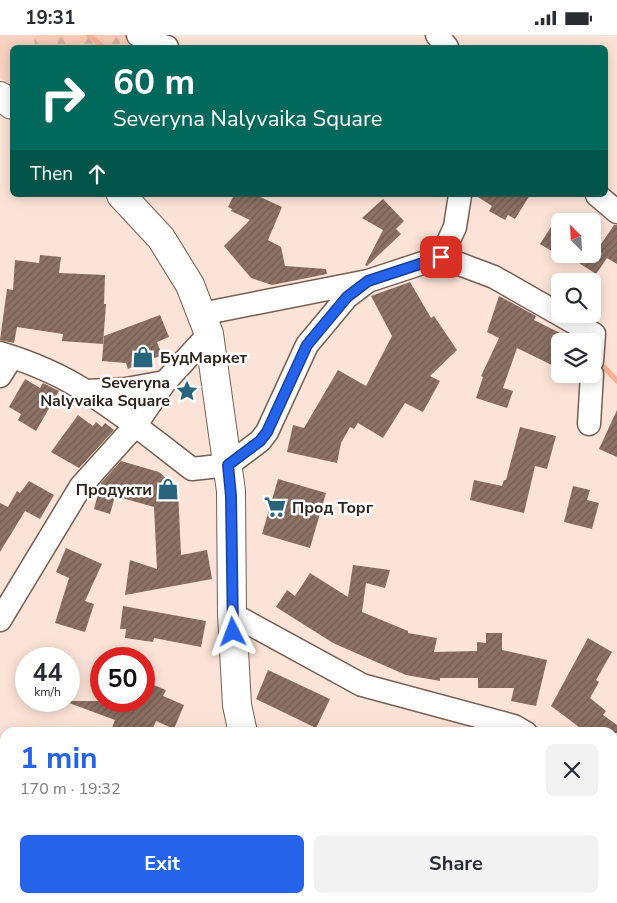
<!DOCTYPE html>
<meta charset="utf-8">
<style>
:root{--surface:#fff;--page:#f2f2f3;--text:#2b2b33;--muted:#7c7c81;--accent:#2563eb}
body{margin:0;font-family:"Nunito Sans",sans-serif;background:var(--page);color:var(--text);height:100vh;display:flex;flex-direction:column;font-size:19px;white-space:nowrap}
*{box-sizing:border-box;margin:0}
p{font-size:16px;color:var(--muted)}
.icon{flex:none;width:28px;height:28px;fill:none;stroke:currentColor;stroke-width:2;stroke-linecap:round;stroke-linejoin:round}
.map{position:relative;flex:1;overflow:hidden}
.side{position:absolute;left:0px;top:692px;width:618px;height:176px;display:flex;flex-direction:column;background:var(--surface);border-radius:15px 15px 0 0;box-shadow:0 2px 12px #0003}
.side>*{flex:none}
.top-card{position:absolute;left:10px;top:10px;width:598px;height:152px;border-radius:8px;box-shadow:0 2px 12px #0003;background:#00695c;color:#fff;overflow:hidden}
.needle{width:32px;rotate:336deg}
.tools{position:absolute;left:551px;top:178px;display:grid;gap:10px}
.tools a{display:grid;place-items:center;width:50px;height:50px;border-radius:8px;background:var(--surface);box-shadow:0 2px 12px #0003;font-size:25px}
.speed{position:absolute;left:15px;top:612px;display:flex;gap:10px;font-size:25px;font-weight:700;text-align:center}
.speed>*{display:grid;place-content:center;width:65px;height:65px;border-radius:50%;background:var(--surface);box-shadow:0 2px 12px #0003;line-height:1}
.speed small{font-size:12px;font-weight:400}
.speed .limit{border:8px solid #d22;background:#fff;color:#111}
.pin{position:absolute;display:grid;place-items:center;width:42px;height:42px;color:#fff;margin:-21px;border-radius:10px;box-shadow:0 2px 8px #0006}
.me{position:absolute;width:55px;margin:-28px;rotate:357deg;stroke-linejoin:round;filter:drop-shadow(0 0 4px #0008)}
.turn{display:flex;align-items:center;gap:18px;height:105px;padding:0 20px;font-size:22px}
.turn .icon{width:65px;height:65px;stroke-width:2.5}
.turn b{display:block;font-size:35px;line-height:42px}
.then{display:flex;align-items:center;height:48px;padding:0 20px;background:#0003;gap:10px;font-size:19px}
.round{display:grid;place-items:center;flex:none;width:52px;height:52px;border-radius:8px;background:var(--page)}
.headline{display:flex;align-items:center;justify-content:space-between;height:85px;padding:0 20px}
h1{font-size:30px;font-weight:700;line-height:38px;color:var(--accent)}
.cta{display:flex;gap:10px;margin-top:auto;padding:10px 20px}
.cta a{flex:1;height:58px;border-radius:8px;background:var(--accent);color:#fff;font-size:20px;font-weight:700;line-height:58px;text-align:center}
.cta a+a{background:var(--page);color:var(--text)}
.status{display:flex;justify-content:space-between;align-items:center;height:35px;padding:0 25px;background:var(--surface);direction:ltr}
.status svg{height:14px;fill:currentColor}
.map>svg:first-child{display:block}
</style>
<div class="status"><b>19:31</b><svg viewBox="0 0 49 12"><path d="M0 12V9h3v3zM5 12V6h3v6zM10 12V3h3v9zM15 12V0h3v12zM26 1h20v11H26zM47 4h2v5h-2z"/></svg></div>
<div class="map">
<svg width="617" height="868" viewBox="0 0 617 868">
<defs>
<pattern id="forest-firs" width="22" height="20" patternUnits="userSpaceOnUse" patternTransform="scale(1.25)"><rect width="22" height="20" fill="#f8c9b3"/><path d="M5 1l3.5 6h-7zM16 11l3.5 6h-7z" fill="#d5ac9a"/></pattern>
<pattern id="building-hatch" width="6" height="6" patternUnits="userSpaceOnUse" patternTransform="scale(1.25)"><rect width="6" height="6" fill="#8c7164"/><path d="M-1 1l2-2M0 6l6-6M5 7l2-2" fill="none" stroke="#735c52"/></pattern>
</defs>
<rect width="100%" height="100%" fill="#fce3d7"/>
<path fill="#f9d2c0" d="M 0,0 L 65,0 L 82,12 L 12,12 L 12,52 L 0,42 Z"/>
<path fill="url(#forest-firs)" d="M 38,0 L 133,0 L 144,6 L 134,12 L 35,12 L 34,5 Z"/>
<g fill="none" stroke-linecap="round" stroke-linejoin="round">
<path stroke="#f6b291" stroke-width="5.5" d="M 89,0 L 103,12
M 604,332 L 617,346"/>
</g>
<path fill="url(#building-hatch)" d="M 234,160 L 256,160 L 282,172 L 268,205 L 281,212 L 285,231 L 326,234 L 327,239 L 272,250 L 251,243 L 224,211 L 250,185 L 231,176 L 232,174 L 228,172 Z
M 475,160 L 530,160 L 515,184 L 508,180 L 505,185 L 489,176 L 492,171 Z
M 383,164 L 404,186 L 396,194 L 401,199 L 367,231 L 365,230 L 383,195 L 362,183 Z
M 560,178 L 560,221 L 540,209 Z
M 614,190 L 617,190 L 617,229 L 607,223 L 596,239 L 565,219 L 602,219 L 597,215 Z
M 40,220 L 61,222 L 59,238 L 105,240 L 104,269 L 106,269 L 103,309 L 62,306 L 63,299 L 17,292 L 14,308 L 0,305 L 7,254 L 13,255 L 15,225 L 39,228 Z
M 410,247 L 431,283 L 434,281 L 457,315 L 430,341 L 440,346 L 423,377 L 405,368 L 383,403 L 358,388 L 354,394 L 350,392 L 341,408 L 337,428 L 287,417 L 293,390 L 304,393 L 338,335 L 366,351 L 392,301 L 371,261 Z
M 499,261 L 536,281 L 534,285 L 560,298 L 560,334 L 517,313 L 503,353 L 513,356 L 507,373 L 476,363 L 483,342 L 481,341 L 499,303 L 487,297 Z
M 160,280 L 169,302 L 157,307 L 162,320 L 128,334 L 126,328 L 102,326 L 104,301 Z
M 25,344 L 40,353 L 43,348 L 59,356 L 36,396 L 18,385 L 21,379 L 9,372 Z
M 617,375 L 617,422 L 599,414 Z
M 78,380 L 93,391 L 96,387 L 102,392 L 105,388 L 114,395 L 79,433 L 51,417 Z
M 520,392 L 556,401 L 547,434 L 535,431 L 524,478 L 470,465 L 474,445 L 502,451 L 504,445 L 506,445 Z
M 121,426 L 159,437 L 178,454 L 181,520 L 207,515 L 212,544 L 125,560 L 130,525 L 157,534 L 154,472 L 115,461 L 110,479 L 94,474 L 101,448 Z
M 278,444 L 326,458 L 310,513 L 262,499 Z
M 29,446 L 54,460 L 40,484 L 25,476 L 0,517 L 0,468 L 8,472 L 17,456 L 20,458 Z
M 573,451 L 590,455 L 587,465 L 599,468 L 592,494 L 564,487 Z
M 66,513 L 102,529 L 85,566 L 94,569 L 85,597 L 55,588 L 69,543 L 56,537 Z
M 353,530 L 390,535 L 385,553 L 366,548 L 362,577 L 408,596 L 408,598 L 437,603 L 434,617 L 477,616 L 477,607 L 486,608 L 486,598 L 502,598 L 502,615 L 547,625 L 536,671 L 511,666 L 514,653 L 478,653 L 478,643 L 440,643 L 440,646 L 406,640 L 333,608 L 276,572 L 287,555 L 295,561 L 310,538 L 348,562 Z
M 123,571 L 206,586 L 201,612 L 154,603 L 153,607 L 125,603 L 126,594 L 120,594 Z
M 588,603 L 612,617 L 596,645 L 599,647 L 590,663 L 606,676 L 603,680 L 617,690 L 617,698 L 587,698 L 551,671 Z
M 268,635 L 330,664 L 316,693 L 256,664 Z
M 144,646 L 166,655 L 163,661 L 184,670 L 174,694 L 156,686 L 151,698 L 110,698 L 115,685 L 69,668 L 70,666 L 144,666 Z"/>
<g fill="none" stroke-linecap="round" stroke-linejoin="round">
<g stroke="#785e51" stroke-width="25">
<path id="minor" d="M 138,0 L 148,6 L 167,12
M 437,0 L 447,12
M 597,160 L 617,177
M 441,222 L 494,242 L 594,299 L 592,326
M 201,279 L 368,246 L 441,222 L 455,192 L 460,160
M 0,318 C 30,327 61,340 87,357 C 124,380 158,408 192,434 L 228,430 L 260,406 L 267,397 L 307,310 L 347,262 L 368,246
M 0,341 L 12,322
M 87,356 L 126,354 L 165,347
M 589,389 L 592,339
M 232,579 L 362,650 L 514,691 L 526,698
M 0,585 L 81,451 L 135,391 L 165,347 L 209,299
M 612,788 L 617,794
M 159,868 L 161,864"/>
</g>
<g stroke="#785e51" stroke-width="30">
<path id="secondary" d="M 0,61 L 12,70
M 121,160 L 161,203 L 190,250 L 209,299 L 231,456 L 232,579 L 237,670 L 243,698
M 300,864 L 302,868"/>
</g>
<use href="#minor" stroke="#fff" stroke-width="22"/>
<use href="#secondary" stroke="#fff" stroke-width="28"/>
</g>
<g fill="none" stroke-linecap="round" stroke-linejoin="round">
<g stroke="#184099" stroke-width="12">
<path id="route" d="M 233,597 L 231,461 L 228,430 L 260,406 L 267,397 L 307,310 L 347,262 L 368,246 L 441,222"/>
</g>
<use href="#route" stroke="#2563eb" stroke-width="9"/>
</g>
<defs>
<g id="shop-bare" transform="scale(1.725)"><path d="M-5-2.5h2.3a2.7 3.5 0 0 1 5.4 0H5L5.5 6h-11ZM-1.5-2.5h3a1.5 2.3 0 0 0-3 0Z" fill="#28657c" stroke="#fff" stroke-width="2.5" paint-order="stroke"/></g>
<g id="sight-bare" transform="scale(1.725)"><path d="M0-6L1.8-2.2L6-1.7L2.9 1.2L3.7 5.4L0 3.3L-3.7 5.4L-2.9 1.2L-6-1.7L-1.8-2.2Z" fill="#28657c" stroke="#fff" stroke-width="2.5" paint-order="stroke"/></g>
<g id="supermarket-bare" transform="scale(1.725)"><path d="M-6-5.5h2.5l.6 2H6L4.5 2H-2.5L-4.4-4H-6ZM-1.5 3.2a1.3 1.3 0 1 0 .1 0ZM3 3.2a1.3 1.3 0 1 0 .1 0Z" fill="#28657c" stroke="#fff" stroke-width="2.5" paint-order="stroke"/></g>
</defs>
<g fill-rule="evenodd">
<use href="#shop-bare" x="143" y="322"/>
<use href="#sight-bare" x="187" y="356"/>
<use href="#shop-bare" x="168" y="454"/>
<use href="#supermarket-bare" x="275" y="472"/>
</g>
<g text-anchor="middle" stroke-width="5" stroke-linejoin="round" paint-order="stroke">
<g font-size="16" font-weight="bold" fill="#2e231d" stroke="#fff" text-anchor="start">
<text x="160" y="328">БудМаркет</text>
<text x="170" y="353" text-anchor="end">Severyna<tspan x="170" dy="18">Nalyvaika Square</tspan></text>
<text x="152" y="460" text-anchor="end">Продукти</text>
<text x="292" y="478">Прод Торг</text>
</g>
</g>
</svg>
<div class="tools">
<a><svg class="needle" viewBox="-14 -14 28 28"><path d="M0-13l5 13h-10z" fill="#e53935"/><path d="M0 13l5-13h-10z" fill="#7c7c81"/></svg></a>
<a><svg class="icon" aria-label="search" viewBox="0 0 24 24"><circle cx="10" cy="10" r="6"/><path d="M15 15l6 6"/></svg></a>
<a><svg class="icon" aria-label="layers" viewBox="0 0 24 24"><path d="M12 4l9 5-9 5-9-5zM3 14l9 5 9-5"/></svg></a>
</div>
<div class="speed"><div>44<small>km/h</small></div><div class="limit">50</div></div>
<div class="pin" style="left:441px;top:222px;background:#d93025"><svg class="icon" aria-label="arrive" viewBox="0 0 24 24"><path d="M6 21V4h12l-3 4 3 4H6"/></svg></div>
<svg class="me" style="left:233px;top:597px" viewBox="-20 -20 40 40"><path d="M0-17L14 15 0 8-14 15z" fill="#2563eb" stroke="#fff" stroke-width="4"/></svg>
<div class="top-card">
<div class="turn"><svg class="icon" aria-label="right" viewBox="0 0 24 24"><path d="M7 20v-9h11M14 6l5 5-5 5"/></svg><div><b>60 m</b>Severyna Nalyvaika Square</div></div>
<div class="then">Then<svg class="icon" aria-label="ahead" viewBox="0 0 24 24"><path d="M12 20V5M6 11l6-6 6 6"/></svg></div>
</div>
<section class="side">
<div class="headline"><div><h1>1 min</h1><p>170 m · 19:32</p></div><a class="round"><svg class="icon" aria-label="close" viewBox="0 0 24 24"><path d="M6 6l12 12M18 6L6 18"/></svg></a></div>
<div class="cta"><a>Exit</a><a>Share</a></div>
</section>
</div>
